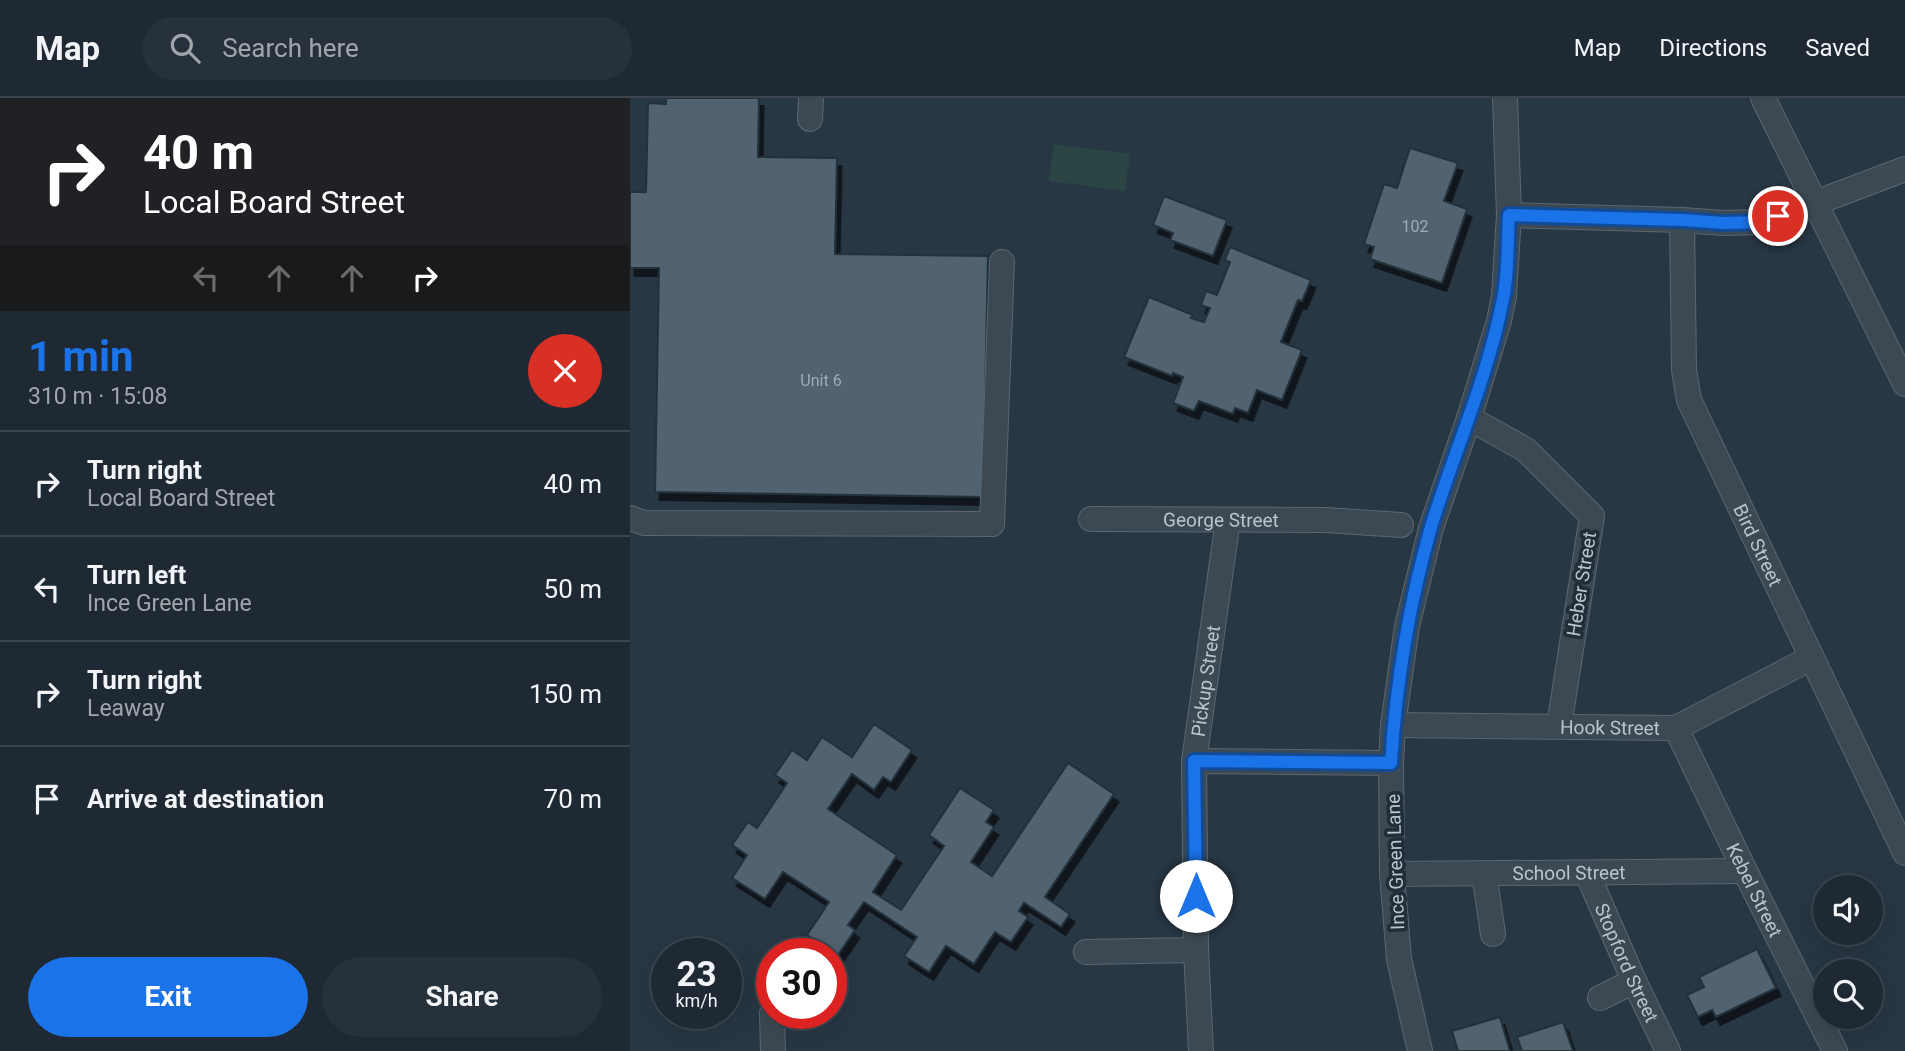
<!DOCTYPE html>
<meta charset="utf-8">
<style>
:root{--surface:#1e2933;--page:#26313b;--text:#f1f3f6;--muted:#a1a6ac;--line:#3c454e;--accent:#1a73e8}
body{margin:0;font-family:Roboto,sans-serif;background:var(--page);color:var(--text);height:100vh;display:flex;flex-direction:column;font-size:26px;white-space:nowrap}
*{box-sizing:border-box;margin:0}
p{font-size:23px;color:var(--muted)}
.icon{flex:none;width:38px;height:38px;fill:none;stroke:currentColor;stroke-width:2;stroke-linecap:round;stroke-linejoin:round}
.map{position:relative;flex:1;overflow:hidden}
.details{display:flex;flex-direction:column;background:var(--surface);width:630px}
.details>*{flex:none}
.guide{background:#202124;color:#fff;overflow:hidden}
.tools{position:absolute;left:1183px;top:777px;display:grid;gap:14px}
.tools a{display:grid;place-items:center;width:70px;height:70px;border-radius:50%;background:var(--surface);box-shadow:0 7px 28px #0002,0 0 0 2px var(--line);font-size:35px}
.speed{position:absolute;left:21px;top:840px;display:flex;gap:14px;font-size:35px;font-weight:700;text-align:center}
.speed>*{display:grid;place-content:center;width:91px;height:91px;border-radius:50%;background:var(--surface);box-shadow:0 7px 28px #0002,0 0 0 2px var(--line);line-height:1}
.speed small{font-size:18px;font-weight:400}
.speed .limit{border:10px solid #d22;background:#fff;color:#111}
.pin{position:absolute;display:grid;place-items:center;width:60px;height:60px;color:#fff;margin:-30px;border:4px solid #fff;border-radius:50%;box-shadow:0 2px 7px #0007}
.me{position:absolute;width:77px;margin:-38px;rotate:0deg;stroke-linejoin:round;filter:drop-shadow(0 0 5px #0008)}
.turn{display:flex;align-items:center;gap:24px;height:147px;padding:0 28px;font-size:32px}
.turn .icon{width:91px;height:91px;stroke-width:2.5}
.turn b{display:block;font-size:49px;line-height:60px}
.lanes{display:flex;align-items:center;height:66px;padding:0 28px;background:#0003;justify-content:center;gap:35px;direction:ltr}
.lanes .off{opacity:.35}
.round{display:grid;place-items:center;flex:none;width:74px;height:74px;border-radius:37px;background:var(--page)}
.headline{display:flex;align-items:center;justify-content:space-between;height:119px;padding:0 28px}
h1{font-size:42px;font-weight:700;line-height:52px;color:var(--accent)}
.primary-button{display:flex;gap:14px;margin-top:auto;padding:14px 28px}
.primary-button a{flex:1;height:80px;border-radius:42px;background:var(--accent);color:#fff;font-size:28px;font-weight:700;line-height:80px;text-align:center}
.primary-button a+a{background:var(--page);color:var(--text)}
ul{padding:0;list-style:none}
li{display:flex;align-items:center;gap:21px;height:105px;padding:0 28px;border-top:2px solid var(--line)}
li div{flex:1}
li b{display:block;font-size:26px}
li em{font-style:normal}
header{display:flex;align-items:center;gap:42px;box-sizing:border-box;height:98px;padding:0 35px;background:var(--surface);border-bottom:2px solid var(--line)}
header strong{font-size:33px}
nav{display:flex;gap:38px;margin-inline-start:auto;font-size:24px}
.search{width:490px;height:63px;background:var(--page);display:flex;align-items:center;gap:18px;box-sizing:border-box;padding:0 24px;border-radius:38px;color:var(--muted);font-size:26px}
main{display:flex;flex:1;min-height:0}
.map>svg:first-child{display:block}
</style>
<header>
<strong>Map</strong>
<div class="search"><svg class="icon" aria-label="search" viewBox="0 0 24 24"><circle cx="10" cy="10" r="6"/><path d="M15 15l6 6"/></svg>Search here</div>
<nav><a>Map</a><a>Directions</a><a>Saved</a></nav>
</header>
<main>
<section class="details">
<div class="guide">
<div class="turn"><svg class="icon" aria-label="right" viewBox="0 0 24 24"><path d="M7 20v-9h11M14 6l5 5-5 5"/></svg><div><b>40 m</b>Local Board Street</div></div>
<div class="lanes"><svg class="icon off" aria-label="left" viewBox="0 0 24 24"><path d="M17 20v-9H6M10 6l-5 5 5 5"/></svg><svg class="icon off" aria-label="ahead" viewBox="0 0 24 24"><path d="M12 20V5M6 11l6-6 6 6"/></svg><svg class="icon off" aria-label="ahead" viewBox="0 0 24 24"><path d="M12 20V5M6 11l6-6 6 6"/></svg><svg class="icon" aria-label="right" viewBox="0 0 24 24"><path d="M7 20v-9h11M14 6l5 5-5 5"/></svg></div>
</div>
<div class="headline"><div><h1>1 min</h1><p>310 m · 15:08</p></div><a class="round" style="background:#d93025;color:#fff"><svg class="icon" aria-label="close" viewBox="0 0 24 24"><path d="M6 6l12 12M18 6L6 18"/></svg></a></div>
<ul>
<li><svg class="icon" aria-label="right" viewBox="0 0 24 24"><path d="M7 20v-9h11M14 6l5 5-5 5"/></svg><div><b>Turn right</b><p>Local Board Street</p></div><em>40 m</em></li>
<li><svg class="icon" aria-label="left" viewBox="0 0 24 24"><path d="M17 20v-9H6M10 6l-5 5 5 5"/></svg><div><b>Turn left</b><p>Ince Green Lane</p></div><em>50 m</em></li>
<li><svg class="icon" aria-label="right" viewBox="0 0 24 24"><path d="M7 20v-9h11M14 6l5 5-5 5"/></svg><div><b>Turn right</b><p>Leaway</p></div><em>150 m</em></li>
<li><svg class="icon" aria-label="arrive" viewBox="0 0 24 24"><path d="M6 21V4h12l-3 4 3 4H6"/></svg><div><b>Arrive at destination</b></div><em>70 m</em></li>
</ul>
<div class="primary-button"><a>Exit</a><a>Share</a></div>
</section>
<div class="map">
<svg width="1275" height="953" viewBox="0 0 1275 953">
<defs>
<filter id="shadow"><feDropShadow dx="4.5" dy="8" stdDeviation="0" flood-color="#0009"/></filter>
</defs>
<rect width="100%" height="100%" fill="#283744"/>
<path fill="#2a4544" d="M 424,46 L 500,56 L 495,93 L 419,83 Z"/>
<path fill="#51626f" stroke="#23303b" stroke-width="2" filter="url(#shadow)" d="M 36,0 L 129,0 L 128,59 L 207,60 L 205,156 L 358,158 L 353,399 L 25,394 L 29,170 L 0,170 L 0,94 L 16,94 L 18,5 L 36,6 Z
M 780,50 L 828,65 L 814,103 L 837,111 L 812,185 L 740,161 L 744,149 L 734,146 L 754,86 L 767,90 Z
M 534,98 L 597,122 L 583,158 L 540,142 L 543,135 L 523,127 Z
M 600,149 L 681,182 L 672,203 L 668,202 L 651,244 L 672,252 L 652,302 L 627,292 L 618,315 L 605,310 L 603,316 L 569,303 L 564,313 L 543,305 L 553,279 L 543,275 L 542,278 L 494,259 L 519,199 L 563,217 L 561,220 L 574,224 L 580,210 L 571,207 L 576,193 L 587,197 L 600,164 L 595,162 Z
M 244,626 L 282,652 L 261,684 L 253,679 L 244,692 L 222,676 L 198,711 L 267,757 L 243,794 L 271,812 L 314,748 L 299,737 L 330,690 L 364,712 L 356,724 L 364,729 L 341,764 L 362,778 L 438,665 L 484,696 L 415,799 L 440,816 L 431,829 L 394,805 L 389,813 L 398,819 L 381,844 L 365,834 L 344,866 L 316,848 L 299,874 L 274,858 L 287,839 L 234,804 L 218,827 L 225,832 L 208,857 L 177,837 L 199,804 L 153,774 L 135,801 L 102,780 L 117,757 L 102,747 L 118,724 L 127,730 L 157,685 L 145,677 L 162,652 L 177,662 L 192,639 L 222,659 Z
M 1127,851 L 1146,890 L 1086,919 L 1082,912 L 1068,919 L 1057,897 L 1074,889 L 1069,879 Z
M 870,919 L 880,953 L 828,953 L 822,933 Z
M 933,924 L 943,953 L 892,953 L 887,939 Z"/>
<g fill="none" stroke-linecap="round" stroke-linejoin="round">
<g stroke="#5b6771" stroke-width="26">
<g id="minor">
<path d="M 1133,0 L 1275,286"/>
<path d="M 180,21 L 181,0"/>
<path d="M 879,117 L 1052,122 L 1094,125 L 1129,124 L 1185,105 L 1275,71"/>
<path id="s1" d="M 1052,122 L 1054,272 L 1059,302 L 1275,755"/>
<path d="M 839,320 L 896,352 L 962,418 L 929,628"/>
<path d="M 0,420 L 14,425 L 362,426 L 372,164"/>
<path id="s2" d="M 461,421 L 696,422 L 771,427"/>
<path id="s3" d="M 763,627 L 1046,630 L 1181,560"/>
<path id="s4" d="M 1046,630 L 1115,773 L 1205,953"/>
<path d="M 564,663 L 761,665"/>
<path d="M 854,775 L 863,836"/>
<path id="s5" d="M 957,775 L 1004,883 L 1038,953"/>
<path id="s6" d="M 762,776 L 1115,773"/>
<path d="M 456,854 L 566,852"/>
<path d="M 970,900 L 1004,883"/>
<path d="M 142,915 L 143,953"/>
<path id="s7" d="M 571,953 L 566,852 L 564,663 L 598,422"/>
<path d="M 790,953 L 769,861 L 762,776 L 761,665 L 763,627 L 777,528 L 801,430 L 839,320 L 869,223 L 874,198 L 879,117 L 875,0"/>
</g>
</g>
<use href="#minor" stroke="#3c4953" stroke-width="24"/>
</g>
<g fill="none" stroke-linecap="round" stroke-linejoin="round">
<g stroke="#114b97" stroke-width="18">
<path id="route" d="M 566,798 L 564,663 L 761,665 C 766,585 779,506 801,429 C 824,354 858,279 873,201 C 879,174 877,144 879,117 L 1052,122 L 1094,125 L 1129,124 L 1148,118"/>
</g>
<use href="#route" stroke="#1a73e8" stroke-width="12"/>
</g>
<g text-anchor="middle" stroke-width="7" stroke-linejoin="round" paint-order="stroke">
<g font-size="16" fill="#a0acb6">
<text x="785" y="134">102</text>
<text x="191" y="288">Unit 6</text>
</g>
<g font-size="19" fill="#bac4cd" stroke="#212e39">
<text dy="7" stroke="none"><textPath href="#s2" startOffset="130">George Street</textPath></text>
<text dy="7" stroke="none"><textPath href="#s1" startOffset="341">Bird Street</textPath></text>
<text transform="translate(951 486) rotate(-81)" y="7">Heber Street</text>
<text dy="7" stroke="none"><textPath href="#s7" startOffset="371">Pickup Street</textPath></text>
<text dy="7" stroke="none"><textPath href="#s3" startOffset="217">Hook Street</textPath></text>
<text transform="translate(765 764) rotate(-92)" y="7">Ince Green Lane</text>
<text dy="7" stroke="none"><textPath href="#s6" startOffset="177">School Street</textPath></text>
<text dy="7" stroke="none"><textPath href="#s4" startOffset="180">Kebel Street</textPath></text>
<text dy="7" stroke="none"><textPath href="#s5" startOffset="98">Stopford Street</textPath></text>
</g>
</g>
</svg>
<div class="tools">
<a><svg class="icon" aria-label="sound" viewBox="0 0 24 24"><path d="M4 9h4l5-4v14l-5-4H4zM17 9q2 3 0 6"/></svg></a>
<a><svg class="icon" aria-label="search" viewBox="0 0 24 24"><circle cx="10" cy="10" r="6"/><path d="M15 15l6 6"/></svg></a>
</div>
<div class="speed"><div>23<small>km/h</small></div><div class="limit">30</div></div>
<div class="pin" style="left:1148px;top:118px;background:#d93025"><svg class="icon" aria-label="arrive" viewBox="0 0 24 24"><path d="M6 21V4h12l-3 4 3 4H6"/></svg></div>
<svg class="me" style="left:566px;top:798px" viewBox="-20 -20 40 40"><circle r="19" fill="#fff"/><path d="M0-13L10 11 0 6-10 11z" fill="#1a73e8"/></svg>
</div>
</main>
